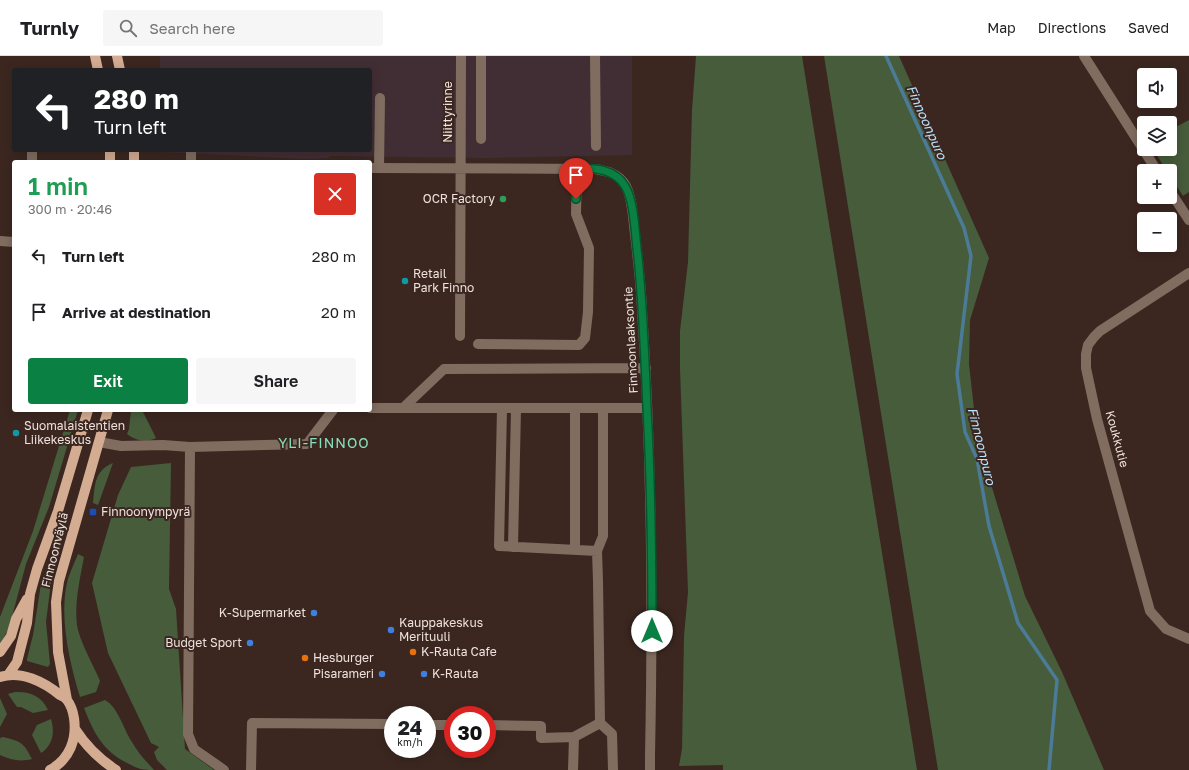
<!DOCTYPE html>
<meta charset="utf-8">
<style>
:root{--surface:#fff;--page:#f6f6f6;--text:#202124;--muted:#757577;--line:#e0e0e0;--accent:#0b8043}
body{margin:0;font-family:"Golos Text",sans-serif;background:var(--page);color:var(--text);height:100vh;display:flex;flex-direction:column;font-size:15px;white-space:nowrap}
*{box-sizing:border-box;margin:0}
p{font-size:13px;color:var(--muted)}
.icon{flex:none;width:22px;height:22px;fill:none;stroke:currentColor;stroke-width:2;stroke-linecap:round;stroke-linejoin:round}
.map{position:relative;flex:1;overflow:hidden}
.details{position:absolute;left:12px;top:104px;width:360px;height:252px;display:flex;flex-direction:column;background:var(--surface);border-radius:4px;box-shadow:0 2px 10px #0003}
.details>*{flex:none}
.hud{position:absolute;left:12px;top:12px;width:360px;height:84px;border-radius:4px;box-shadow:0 2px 10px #0003;background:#202124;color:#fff;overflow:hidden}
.buttons{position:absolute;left:1137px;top:12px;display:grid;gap:8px}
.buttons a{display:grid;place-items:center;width:40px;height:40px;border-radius:4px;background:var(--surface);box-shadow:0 2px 10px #0003;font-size:20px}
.speed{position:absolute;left:384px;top:650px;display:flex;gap:8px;font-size:20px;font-weight:700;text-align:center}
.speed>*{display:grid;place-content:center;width:52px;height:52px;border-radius:50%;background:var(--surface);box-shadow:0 2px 10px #0003;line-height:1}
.speed small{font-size:10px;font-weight:400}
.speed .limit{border:6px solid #d22;background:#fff;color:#111}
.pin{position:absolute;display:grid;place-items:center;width:34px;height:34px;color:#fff;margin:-41px -17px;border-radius:50% 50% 50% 0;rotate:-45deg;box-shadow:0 0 4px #0007}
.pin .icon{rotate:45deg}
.me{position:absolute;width:44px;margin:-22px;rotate:0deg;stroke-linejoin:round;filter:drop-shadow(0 0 3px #0008)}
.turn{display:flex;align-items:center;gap:14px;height:84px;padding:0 16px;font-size:18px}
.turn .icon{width:52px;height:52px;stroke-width:2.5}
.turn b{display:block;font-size:28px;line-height:34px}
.round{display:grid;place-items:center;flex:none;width:42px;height:42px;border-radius:4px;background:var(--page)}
.overview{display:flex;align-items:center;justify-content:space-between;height:68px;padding:0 16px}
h1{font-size:24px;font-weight:600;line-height:30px;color:#1e9e55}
.button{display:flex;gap:8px;margin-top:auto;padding:8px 16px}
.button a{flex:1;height:46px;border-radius:4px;background:var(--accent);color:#fff;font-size:16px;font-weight:600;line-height:46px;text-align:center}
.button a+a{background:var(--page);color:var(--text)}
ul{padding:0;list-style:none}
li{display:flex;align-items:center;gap:12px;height:56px;padding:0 16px}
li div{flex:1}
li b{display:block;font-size:15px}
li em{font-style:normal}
header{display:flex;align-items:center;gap:24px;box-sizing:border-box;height:56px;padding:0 20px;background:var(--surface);border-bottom:1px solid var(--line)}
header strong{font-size:19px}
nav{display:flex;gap:22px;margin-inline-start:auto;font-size:14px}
.search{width:280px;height:36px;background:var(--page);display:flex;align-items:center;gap:10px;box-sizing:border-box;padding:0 14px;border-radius:4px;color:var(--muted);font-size:15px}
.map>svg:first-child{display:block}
</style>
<header>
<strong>Turnly</strong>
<div class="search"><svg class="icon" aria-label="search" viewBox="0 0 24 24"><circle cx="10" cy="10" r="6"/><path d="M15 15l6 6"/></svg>Search here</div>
<nav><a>Map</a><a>Directions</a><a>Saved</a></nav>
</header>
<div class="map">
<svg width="1189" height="714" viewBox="0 0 1189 714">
<rect width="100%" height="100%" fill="#3b2720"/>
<path fill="#412e34" d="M 160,0 L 632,0 L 632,99 L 484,102 L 329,100 L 329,102 L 308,103 L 161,96 L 161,94 L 370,94 L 370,14 L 160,14 Z"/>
<path fill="#465c3b" d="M 696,0 L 802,0 L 917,714 L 723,714 L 723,709 L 679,710 L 682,693 L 684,580 L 688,536 L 680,313 L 680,275 L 688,206 L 692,54 Z
M 824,0 L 899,0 L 989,202 L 970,264 L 969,308 L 974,353 L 987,415 L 1025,540 L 1062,616 L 1104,714 L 938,714 Z
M 1189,64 L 1189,136 L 1183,140 L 1170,120 L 1170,115 L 1167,115 L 1153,93 L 1170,93 L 1170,74 Z
M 70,354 L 78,354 L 49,451 L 26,508 L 9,572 L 0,588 L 0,561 L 33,475 Z
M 131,354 L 142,354 L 156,382 C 146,387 136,385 127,378 L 129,373 Z
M 113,407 L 98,449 L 93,447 C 95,429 94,415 113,407 Z
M 171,407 L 169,533 L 176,553 L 185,693 L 214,714 L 167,714 L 157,704 L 154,696 L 159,691 L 151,687 L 108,597 L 92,527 L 118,439 L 131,411 Z
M 78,498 L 84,501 C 80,522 73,553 78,574 C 83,592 93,608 100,625 L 96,636 L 80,641 C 70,608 59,562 67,527 C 69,518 74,508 78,498 Z
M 48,515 L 50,515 L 52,518 L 46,566 L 50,608 L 48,611 L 27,605 L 27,603 L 33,579 L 41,528 L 43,520 Z
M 15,636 C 29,635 42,640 48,654 L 33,657 L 21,651 L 17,651 L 8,638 Z
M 0,642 L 7,658 L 0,671 Z
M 105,644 C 119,652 123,673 132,686 C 138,697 146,705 154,714 C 140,714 139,713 127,707 C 102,694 94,677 84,652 Z
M 51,663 C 55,676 53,689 41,697 L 32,679 L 37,669 Z
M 3,681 C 21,685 24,687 32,703 C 20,706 11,704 0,699 L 0,682 Z"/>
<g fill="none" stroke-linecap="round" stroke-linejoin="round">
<path stroke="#4c7b98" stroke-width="3.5" d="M 886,0 L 964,172 L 971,200 L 957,318 L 965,376 L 977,403 L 989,470 L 1018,567 L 1057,624 L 1049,714"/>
<path stroke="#806d60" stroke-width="10" d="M 595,0 L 596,90
M 1084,0 L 1157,115
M 481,83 L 481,0
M 32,106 L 32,94
M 191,106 L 191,94
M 370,112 L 595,113 C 608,115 619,118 626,130 C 633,145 633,163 635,178 C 638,204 641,229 642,254 C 652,403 653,552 650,700 L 650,714
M 379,112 L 380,42
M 1170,135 L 1189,164
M 0,185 L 14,186
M 1189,217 L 1100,275 L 1094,281 L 1088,289 L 1086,298 L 1086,312 L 1097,363 L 1150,555 L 1166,573 L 1189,583
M 460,280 L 461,0
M 478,288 L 579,289 L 585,282 L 588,256 L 589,192 L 576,158 L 577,112
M 370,352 L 403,352 L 444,313 L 646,312
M 403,352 L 647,352
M 603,352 L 603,480 L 597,495 L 598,525 L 600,667 L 612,678 L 613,714
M 502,353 L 499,490 L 597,495
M 99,386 L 121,390 L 163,389 L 190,391 L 307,388 L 333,354
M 190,391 L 188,678 L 194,693 L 224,714
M 513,491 L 516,353
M 575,494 L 575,353
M 427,669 L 453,669
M 487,669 L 541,670 L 541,682 L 574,681 L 600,667
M 251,714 L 252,667 L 393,668
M 573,714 L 574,681"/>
<path stroke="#d3ac92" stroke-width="10" d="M 95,0 L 98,14
M 117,0 L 120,14
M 110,94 L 110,106
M 134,94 L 134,106
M 0,596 L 11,580 L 16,563 L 27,543
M 8,619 L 17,606 L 27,567 L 30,538 L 37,513 L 58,455 L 88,354
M 0,621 C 21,614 44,626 60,639 C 62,640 66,642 67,644 C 71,649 73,656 74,662 C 77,683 70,703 50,714
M 67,644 L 58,596 L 56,546 L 59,525 L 108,354
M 75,673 C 86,690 99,703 116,714"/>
</g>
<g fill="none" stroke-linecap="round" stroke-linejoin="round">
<g stroke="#07532c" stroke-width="10">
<path id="route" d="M 576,143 L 577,112 C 595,112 615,113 625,130 C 635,146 635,181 638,201 C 643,251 645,301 647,352 C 651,426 652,501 652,575"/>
</g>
<use href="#route" stroke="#0b8043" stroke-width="7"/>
</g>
<circle fill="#2e9e5b" stroke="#3b2720" stroke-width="1.5" cx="503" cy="143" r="4"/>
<g fill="#0f9aa8" stroke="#3b2720" stroke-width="1.5">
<circle cx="405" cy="225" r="4"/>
<circle cx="16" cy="377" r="4"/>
</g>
<rect fill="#1a4fb4" stroke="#3b2720" stroke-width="1.5" x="89" y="452" width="8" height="8" rx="2"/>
<g fill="#3f7fe0" stroke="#3b2720" stroke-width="1.5">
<circle cx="314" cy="557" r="4"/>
<circle cx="391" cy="574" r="4"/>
<circle cx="250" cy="587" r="4"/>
<circle cx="382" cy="618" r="4"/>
<circle cx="424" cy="618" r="4"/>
</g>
<g fill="#e8710a" stroke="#3b2720" stroke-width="1.5">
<circle cx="413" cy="596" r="4"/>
<circle cx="305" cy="602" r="4"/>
</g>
<g text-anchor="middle" stroke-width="4" stroke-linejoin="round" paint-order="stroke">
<g font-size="12" fill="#efe2dd" stroke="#3b2720">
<text transform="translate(448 56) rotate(-90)" y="4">Niittyrinne</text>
<text transform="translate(631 284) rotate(-93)" y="4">Finnoonlaaksontie</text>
<text transform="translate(1117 383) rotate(75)" y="4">Koukkutie</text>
<text transform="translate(55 494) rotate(-76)" y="4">Finnoonväylä</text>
</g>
<g font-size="12" fill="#efe2dd" stroke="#3b2720" text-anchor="start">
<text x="495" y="147" text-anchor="end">OCR Factory</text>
<text x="413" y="222">Retail<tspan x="413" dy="14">Park Finno</tspan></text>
<text x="24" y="374">Suomalaistentien<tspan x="24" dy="14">Liikekeskus</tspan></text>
<text x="101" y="460">Finnoonympyrä</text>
<text x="306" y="561" text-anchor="end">K-Supermarket</text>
<text x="399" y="571">Kauppakeskus<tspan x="399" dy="14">Merituuli</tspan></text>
<text x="242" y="591" text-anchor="end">Budget Sport</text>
<text x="421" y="600">K-Rauta Cafe</text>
<text x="313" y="606">Hesburger</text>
<text x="374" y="622" text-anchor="end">Pisarameri</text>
<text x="432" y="622">K-Rauta</text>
</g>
<g font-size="13" font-style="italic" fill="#b8e3ff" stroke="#3b2720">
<text transform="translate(927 66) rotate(66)" y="5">Finnoonpuro</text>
<text transform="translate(982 390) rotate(76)" y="5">Finnoonpuro</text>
</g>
<g font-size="14" letter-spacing="1" fill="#86e0bd" stroke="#3b2720">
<text x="324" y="392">YLI-FINNOO</text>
</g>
</g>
</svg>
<div class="buttons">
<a><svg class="icon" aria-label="sound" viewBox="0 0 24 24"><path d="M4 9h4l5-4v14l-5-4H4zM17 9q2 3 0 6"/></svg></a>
<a><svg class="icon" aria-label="layers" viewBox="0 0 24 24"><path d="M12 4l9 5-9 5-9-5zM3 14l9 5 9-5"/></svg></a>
<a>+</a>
<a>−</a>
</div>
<div class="speed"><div>24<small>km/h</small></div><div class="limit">30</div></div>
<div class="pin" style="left:576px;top:143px;background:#d93025"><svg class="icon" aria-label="arrive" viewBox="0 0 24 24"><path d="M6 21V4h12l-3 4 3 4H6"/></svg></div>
<svg class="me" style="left:652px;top:575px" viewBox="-20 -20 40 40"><circle r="19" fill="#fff"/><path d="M0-13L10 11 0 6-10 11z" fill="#0b8043"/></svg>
<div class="hud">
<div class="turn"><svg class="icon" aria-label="left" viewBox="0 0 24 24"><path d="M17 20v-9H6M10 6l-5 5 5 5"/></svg><div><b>280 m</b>Turn left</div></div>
</div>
<section class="details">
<div class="overview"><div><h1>1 min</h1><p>300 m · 20:46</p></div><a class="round" style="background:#d93025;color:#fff"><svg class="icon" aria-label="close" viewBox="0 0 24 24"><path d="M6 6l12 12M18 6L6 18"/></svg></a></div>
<ul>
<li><svg class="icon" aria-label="left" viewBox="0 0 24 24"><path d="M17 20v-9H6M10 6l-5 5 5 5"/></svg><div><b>Turn left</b></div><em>280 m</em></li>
<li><svg class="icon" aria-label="arrive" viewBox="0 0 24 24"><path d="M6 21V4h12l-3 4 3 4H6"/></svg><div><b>Arrive at destination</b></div><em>20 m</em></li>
</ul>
<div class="button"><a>Exit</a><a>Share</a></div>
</section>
</div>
